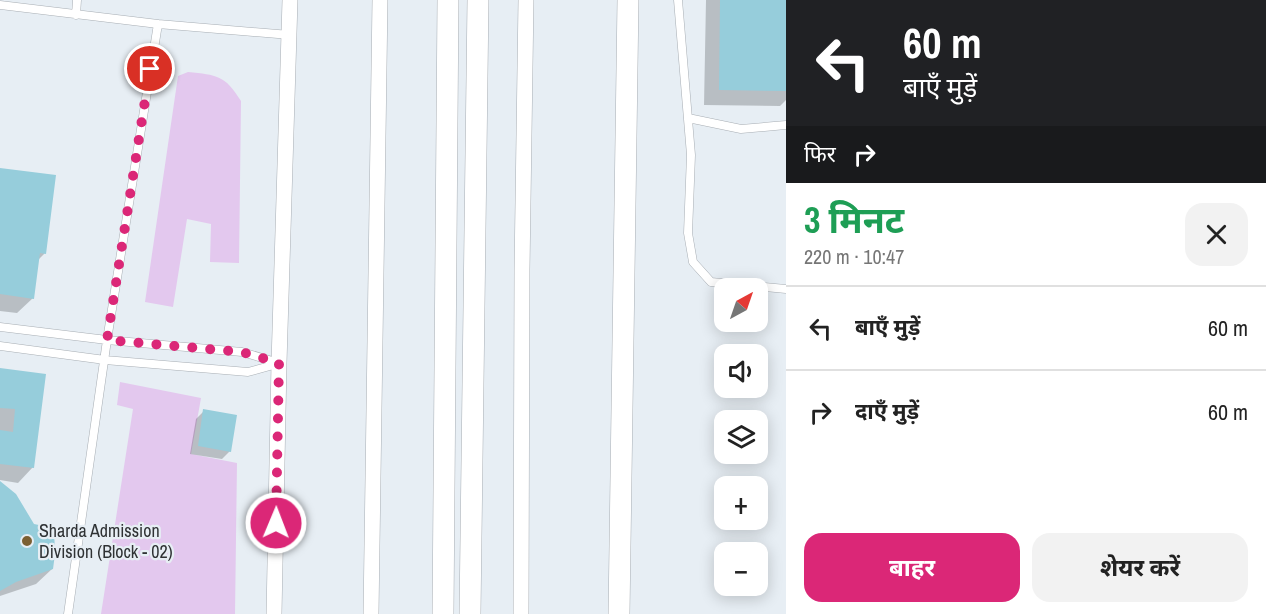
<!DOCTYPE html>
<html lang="hi">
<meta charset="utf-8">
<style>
:root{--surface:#fff;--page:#f2f2f2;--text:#222;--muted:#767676;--line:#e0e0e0;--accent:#db2777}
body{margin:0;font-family:"Archivo Narrow","Noto Sans Devanagari",sans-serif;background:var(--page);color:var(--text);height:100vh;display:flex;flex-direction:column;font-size:22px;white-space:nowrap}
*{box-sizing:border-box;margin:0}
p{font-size:20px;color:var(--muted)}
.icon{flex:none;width:33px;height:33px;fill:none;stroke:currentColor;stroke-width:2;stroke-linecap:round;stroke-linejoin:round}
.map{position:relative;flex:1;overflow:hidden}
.drawer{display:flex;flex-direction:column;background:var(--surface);width:480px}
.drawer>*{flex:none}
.guide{background:#202124;color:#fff;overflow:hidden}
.needle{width:39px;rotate:40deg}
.controls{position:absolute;left:714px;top:278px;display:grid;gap:12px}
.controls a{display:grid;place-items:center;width:54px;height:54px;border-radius:12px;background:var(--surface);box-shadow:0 3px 15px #0003;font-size:30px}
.pin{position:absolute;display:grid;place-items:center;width:51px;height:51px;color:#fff;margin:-26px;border:3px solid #fff;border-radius:50%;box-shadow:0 2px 6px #0007}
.me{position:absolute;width:66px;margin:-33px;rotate:1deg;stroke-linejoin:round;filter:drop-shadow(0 0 4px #0008)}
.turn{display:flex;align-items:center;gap:21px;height:126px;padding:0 18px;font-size:27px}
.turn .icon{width:78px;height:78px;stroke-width:2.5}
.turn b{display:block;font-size:42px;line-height:51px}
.then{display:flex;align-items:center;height:57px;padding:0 18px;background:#0003;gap:12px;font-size:22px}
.round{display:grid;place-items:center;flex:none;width:63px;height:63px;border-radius:18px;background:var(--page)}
.overview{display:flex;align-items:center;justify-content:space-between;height:102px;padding:0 18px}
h1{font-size:36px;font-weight:700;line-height:45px;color:#1e9e55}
.button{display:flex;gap:12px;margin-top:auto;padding:12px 18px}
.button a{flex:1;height:69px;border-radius:18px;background:var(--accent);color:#fff;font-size:24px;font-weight:700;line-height:69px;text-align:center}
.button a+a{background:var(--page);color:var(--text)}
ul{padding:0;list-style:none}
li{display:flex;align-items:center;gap:18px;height:84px;padding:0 18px;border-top:2px solid var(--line)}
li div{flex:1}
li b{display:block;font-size:22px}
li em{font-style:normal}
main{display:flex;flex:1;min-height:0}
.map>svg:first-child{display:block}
</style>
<main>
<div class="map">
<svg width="786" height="614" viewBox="0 0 786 614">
<rect width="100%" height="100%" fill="#e7eef4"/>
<path fill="#e3c8ee" d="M 188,72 C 217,75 225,75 241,101 L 239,263 L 210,262 L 211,224 L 187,219 L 173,307 L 145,302 L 178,76 Z
M 120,382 L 201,398 L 191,454 L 237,463 L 235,614 L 101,614 L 133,409 L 117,405 Z"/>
<path fill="#0003" d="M 706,0 L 786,0 L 786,100 L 780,106 L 704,105 Z
M 0,170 L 45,253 L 37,261 L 33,298 L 17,313 L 0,311 Z
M 0,370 L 44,375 L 33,467 L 18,483 L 0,480 Z
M 204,411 L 230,451 L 222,459 L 190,454 L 196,419 Z
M 0,483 L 52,569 L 36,584 L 0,596 Z"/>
<path fill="#96cddb" d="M 720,0 L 786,0 L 786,91 L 719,90 Z
M 0,168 L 56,175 L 46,254 L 40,253 L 34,299 L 0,294 Z
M 0,368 L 46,374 L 34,468 L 0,464 L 0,430 L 13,432 L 15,409 L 0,408 Z
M 203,409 L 237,415 L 231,452 L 198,446 Z
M 0,481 L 16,494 L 34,524 L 54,528 L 55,554 L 53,569 L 16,582 L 0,591 Z"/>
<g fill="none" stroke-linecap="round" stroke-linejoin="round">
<g stroke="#a8aeb4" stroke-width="9">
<path id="lane" d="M 678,0 L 691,155 L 688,233 L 693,262 L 711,282 L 786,289
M 0,5 L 158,24 L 290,35
M 76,15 L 77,0
M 688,118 L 741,129 L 786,125
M 0,327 L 107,340 L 242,352 L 279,363
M 0,346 L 105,360 L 248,372 L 277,364
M 68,614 L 107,340 L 158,24"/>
</g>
<g stroke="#a8aeb4" stroke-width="16">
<path id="street" d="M 274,614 L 279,363 L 290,0
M 371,614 L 380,0
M 521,614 L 522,270 L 526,0"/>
</g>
<g stroke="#a8aeb4" stroke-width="22">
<path id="secondary" d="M 443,614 L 448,0
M 470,614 L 478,0
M 619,614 L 628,0"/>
</g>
<use href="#lane" stroke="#fff" stroke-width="8"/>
<use href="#street" stroke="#fff" stroke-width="15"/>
<use href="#secondary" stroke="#fff" stroke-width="21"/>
</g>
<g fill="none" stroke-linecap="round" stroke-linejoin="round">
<path stroke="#db2777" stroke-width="10" stroke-dasharray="0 18" d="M 150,69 L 107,340 L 242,352 L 279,363 L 276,523"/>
</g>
<circle fill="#7c6033" stroke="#e7eef4" stroke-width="2" cx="27" cy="541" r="6"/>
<g text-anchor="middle" stroke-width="4.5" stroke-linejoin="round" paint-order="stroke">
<g font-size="18" fill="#2f3234" stroke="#e7eef4" text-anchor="start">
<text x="39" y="537">Sharda Admission<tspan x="39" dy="21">Division (Block - 02)</tspan></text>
</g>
</g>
</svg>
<div class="controls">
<a><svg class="needle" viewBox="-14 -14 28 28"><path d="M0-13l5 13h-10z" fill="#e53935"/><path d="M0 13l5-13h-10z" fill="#767676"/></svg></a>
<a><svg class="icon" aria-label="sound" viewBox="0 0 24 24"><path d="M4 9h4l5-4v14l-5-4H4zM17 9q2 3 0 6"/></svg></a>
<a><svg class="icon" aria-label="layers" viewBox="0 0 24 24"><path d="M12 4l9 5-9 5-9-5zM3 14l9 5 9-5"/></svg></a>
<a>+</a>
<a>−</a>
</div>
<div class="pin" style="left:150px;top:69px;background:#d93025"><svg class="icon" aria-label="arrive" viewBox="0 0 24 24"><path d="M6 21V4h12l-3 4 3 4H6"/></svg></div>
<svg class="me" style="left:276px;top:523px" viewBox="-20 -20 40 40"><circle r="17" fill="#db2777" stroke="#fff" stroke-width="3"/><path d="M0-11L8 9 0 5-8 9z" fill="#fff"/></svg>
</div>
<section class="drawer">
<div class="guide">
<div class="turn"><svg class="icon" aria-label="left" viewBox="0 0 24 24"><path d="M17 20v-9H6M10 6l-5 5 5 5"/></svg><div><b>60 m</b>बाएँ मुड़ें</div></div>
<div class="then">फिर<svg class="icon" aria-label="right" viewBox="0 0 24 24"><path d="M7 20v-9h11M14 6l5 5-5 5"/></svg></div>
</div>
<div class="overview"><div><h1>3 मिनट</h1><p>220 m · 10:47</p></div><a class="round"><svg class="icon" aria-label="close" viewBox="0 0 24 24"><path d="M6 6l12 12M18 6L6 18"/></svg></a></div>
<ul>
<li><svg class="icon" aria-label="left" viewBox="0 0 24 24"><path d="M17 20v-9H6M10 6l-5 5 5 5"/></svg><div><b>बाएँ मुड़ें</b></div><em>60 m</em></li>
<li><svg class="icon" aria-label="right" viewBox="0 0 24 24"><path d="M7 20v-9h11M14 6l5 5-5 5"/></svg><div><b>दाएँ मुड़ें</b></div><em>60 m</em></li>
</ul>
<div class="button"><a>बाहर</a><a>शेयर करें</a></div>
</section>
</main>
